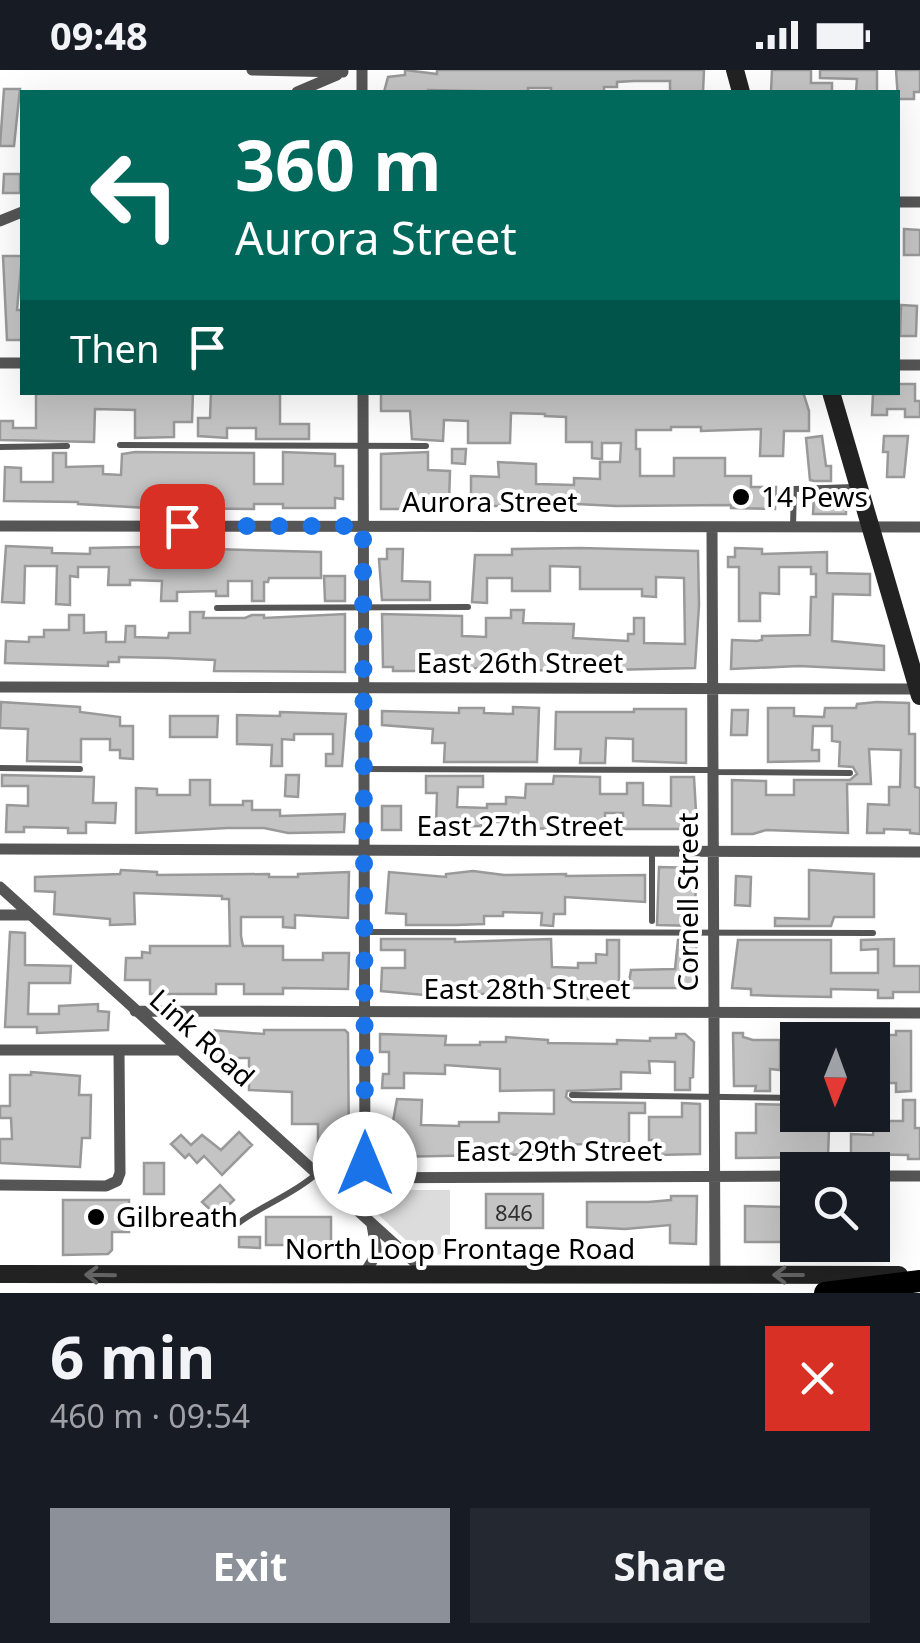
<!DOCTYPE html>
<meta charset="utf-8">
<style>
:root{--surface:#171b24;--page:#242831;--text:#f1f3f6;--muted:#9ea1a6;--accent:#8c9099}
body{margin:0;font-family:"Noto Sans",sans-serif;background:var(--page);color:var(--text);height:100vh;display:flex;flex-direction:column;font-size:38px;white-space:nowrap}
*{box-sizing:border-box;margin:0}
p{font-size:32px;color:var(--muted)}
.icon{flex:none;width:55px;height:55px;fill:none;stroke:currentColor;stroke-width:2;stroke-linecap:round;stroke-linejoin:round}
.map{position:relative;height:1223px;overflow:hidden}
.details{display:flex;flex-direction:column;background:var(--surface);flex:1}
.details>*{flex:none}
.banner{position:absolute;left:20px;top:20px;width:880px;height:305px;border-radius:0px;box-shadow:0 10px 40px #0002;background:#00695c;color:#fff;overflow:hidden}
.needle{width:65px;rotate:181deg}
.fabs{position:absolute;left:780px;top:952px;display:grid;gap:20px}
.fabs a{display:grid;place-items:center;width:110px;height:110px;border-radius:0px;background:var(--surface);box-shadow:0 10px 40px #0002;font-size:50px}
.pin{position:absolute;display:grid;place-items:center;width:85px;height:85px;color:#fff;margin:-42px;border-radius:20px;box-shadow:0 5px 15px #0006}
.me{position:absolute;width:110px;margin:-55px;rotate:0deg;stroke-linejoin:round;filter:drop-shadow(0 0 8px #0008)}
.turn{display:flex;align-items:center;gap:35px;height:210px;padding:0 50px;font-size:45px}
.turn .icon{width:130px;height:130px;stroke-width:2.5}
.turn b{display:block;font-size:70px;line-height:85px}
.then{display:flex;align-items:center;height:95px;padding:0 50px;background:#0003;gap:20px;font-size:38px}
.round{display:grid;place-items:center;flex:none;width:105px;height:105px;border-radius:0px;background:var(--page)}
.summary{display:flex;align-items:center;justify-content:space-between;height:170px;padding:0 50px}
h1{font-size:60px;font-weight:700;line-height:75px}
.button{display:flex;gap:20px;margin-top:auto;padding:20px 50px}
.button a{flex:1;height:115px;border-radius:0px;background:var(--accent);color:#fff;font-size:40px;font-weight:700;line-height:115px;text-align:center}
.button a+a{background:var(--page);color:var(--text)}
.status{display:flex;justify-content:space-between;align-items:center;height:70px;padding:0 50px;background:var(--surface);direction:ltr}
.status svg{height:28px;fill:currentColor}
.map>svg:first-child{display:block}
</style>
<div class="status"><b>09:48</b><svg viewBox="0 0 49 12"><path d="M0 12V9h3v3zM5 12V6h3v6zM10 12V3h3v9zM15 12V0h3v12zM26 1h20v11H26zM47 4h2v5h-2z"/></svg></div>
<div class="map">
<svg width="920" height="1223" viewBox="0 0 920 1223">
<rect width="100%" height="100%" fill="#fff"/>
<path fill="#dcdcdc" d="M 357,1120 L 450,1120 L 450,1173 L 455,1173 L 456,1184 L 422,1185 L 355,1123 Z"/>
<path fill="#c4c4c4" stroke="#999" stroke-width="2.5" d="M 405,0 L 437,4 L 437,0 L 704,0 L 703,22 L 670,22 L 670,11 L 634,11 L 617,12 L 617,17 L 604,17 L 604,22 L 551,22 L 551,18 L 528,18 L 528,22 L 428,20 L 428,22 L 384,22 L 388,7 L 405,5 Z
M 772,0 L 811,0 L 811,13 L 832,13 L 832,22 L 771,22 Z
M 820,0 L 877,0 L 877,22 L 856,22 L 857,9 L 820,8 Z
M 896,0 L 920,0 L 920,22 L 914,22 L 914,29 L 898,29 Z
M 4,19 L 20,19 L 14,76 L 0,76 Z
M 4,104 L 20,104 L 20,123 L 3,123 Z
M 904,159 L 920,160 L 920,185 L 904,185 Z
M 3,186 L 22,186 L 17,240 L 22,240 L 22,270 L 7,270 Z
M 901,235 L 917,236 L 916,266 L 900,266 Z
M 898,314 L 915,314 L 915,331 L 920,331 L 920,347 L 905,347 L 905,339 L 887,339 L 887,345 L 872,345 L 873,324 L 898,324 Z
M 36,322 L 193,322 L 192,352 L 174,352 L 174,367 L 135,368 L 135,340 L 95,339 L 94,372 L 0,370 L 0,351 L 13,351 L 13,358 L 36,358 Z
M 211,322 L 280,322 L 280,354 L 309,354 L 309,369 L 256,369 L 256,358 L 227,358 L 227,368 L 198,366 L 198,348 L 210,348 Z
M 381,322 L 803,322 L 809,341 L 809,361 L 784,361 L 783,386 L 760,386 L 761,359 L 701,361 L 701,357 L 671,357 L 671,360 L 636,360 L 636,379 L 640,379 L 640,406 L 674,406 L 674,388 L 725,388 L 725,406 L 751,406 L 751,417 L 776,417 L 775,439 L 731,438 L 731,435 L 616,436 L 536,432 L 524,436 L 471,436 L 471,406 L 499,407 L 498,392 L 536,394 L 536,414 L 574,415 L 574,408 L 600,409 L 600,392 L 620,392 L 621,373 L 602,373 L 602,389 L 592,388 L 592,372 L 566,372 L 566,347 L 545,346 L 545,344 L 511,343 L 510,373 L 468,373 L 468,351 L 444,350 L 443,371 L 412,369 L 410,341 L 381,341 Z
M 822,366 L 826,396 L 831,396 L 831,411 L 814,411 L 810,410 L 806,368 Z
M 884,366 L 908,366 L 904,407 L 887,407 L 888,382 L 883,382 Z
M 452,379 L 466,379 L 465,394 L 452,393 Z
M 135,382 L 254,383 L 254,414 L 283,414 L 283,382 L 335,384 L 335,396 L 343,396 L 343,429 L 335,428 L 335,438 L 283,438 L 283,434 L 254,434 L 254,439 L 148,438 L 78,434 L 78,432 L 4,431 L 5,397 L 21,398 L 21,412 L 53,412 L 53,383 L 66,383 L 66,397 L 103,396 L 103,404 L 121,405 L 122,384 Z
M 428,382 L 428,400 L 450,401 L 449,432 L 404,434 L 404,439 L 381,439 L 381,384 Z
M 846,424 L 846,444 L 813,444 L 814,425 Z
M 6,476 L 52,478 L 52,483 L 90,484 L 90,478 L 141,477 L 321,482 L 321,508 L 269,508 L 268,512 L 264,512 L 264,531 L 252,531 L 252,511 L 228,511 L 228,526 L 216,526 L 216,521 L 177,522 L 177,531 L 161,531 L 162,511 L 130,510 L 130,515 L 108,515 L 109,497 L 78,497 L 78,507 L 70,506 L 70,535 L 56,534 L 57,496 L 25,496 L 24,533 L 2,532 Z
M 580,478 L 698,481 L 699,535 L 695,598 L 564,601 L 442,597 L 442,601 L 393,601 L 393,597 L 383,597 L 382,544 L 462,546 L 462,566 L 486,567 L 486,548 L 511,548 L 511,540 L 524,540 L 523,553 L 574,554 L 573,568 L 628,571 L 628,564 L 634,564 L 634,548 L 644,548 L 644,573 L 685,574 L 684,508 L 656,507 L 656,527 L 642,526 L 642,519 L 580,519 L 580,497 L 550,496 L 550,521 L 512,521 L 512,508 L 487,508 L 487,533 L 472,532 L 475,485 L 512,485 L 512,479 Z
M 735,478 L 762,479 L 762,484 L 827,482 L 827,503 L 870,504 L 870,525 L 833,524 L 832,571 L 884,576 L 884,600 L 799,596 L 731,599 L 732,570 L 757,571 L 762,570 L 762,566 L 810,565 L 811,527 L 816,527 L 816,504 L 811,504 L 811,497 L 779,497 L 779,524 L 760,523 L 760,551 L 739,551 L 739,497 L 728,497 L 728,487 L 735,487 Z
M 387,479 L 403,479 L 402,511 L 430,512 L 430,530 L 382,530 L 379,489 L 387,489 Z
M 324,506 L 345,506 L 345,531 L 325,531 Z
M 190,542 L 204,542 L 203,548 L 245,548 L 252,545 L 264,545 L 264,548 L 345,544 L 345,602 L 214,601 L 215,590 L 168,588 L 119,587 L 119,592 L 108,592 L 108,596 L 5,593 L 6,571 L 29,572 L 29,567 L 44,567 L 44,560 L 69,560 L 69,545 L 84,545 L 84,563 L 106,562 L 106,572 L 125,572 L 126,556 L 135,556 L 135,567 L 168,568 L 169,563 L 190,563 Z
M 1,632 L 80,637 L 80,642 L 120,647 L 120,656 L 133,656 L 133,689 L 120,688 L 120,680 L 110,680 L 110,669 L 81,669 L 81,692 L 27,691 L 28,659 L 0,658 Z
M 877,632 L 909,633 L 909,664 L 915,664 L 915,717 L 920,718 L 920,764 L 910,763 L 910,760 L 884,759 L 884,763 L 867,763 L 868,734 L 889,735 L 889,717 L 900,717 L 901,680 L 869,679 L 871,714 L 847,714 L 848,763 L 766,760 L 753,764 L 732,764 L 732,710 L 766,711 L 766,725 L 794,725 L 794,710 L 850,710 L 857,704 L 853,697 L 839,696 L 840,672 L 832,671 L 832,656 L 813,656 L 812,680 L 819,680 L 819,691 L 768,692 L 768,638 L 794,638 L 794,646 L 824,647 L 825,638 L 856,638 L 857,634 Z
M 513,637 L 539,638 L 537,692 L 444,692 L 445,673 L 432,673 L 433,659 L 382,655 L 382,641 L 459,643 L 459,638 L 484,638 L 484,643 L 513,644 Z
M 634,639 L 686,639 L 686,693 L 633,691 L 633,669 L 606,668 L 605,693 L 580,693 L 581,679 L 555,679 L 556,642 L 634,642 Z
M 732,640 L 748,640 L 747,665 L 731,665 Z
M 280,642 L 346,644 L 342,696 L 326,696 L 326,684 L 333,684 L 333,664 L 294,664 L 294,670 L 282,669 L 282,696 L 271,696 L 272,675 L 237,674 L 237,645 L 280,646 Z
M 170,646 L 218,646 L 217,667 L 170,667 Z
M 2,705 L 94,707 L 93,733 L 116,733 L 115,753 L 86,752 L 86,763 L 68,763 L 68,758 L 24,757 L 24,762 L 6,762 L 7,735 L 28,736 L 28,716 L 2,716 Z
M 286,705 L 299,705 L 298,727 L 285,726 Z
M 426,706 L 483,706 L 483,717 L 458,717 L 457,737 L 487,738 L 487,734 L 506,734 L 506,727 L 525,728 L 526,714 L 553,714 L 554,706 L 600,707 L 600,724 L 627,724 L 627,713 L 643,713 L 643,735 L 671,736 L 671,707 L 694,707 L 697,759 L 623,759 L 623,743 L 605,743 L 605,759 L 589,759 L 589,755 L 568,755 L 568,759 L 509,758 L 509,752 L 481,752 L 481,756 L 436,757 L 437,723 L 426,723 Z
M 190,710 L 210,710 L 210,735 L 243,735 L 243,731 L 252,731 L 252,740 L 280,740 L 280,746 L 345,744 L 344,762 L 288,763 L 264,758 L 227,758 L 136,763 L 136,718 L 157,719 L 157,725 L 190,725 Z
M 382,736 L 401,736 L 401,760 L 382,760 Z
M 659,797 L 696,798 L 695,856 L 657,855 Z
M 121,800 L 157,802 L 157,805 L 269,804 L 269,807 L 298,807 L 298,804 L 349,802 L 348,848 L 295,845 L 295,858 L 283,857 L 283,847 L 241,847 L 241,866 L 243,876 L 283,876 L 283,890 L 323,890 L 323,883 L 349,883 L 348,919 L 283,918 L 283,924 L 244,924 L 244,914 L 216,914 L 216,924 L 150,924 L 150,910 L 125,910 L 126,888 L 142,888 L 142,882 L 150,883 L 150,876 L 230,876 L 229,829 L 222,829 L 222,826 L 134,823 L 135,854 L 110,855 L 110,849 L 54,844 L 55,822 L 35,821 L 35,807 L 120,804 Z
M 809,800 L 874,804 L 874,847 L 834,847 L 831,856 L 775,856 L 775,848 L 809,849 Z
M 473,801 L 504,805 L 566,804 L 566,806 L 645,805 L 645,832 L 565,827 L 565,844 L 554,844 L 553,856 L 541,855 L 542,843 L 503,842 L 503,846 L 484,846 L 484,854 L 456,855 L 406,855 L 406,844 L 386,843 L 389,802 L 446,807 L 446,804 Z
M 736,806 L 751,807 L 750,836 L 735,835 Z
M 10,862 L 25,863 L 25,895 L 71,896 L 70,913 L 29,913 L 28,944 L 59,944 L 59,936 L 98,934 L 98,941 L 109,942 L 108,960 L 37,963 L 37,957 L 5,957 Z
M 381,869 L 455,869 L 455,872 L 551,869 L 552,897 L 578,898 L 578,893 L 596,893 L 596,884 L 607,885 L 607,870 L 619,870 L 619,917 L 591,916 L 591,929 L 580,929 L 581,919 L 538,918 L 539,924 L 460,924 L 460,918 L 424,917 L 424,925 L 381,921 L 382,898 L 405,898 L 405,880 L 381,880 Z
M 894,869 L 894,896 L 920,896 L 920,922 L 893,922 L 893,928 L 878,928 L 878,920 L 831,919 L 831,927 L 779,926 L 751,925 L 751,919 L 732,918 L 738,870 L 831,870 L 831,903 L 878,903 L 878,879 L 861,880 L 861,870 Z
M 678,870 L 696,870 L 698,918 L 628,918 L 631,900 L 675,899 Z
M 210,960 L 264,964 L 264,960 L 345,960 L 348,963 L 349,1088 L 346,1091 L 330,1090 L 318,1082 L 318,1054 L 292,1054 L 292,1022 L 249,1020 L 249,988 L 214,988 L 210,984 Z
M 896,961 L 911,961 L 911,1021 L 896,1022 L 896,1013 L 872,1013 L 872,965 L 896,965 Z
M 733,963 L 743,963 L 743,967 L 753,970 L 780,970 L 780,1000 L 770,999 L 770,1021 L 755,1021 L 756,1016 L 734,1016 Z
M 380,964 L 446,966 L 445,975 L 480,975 L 480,972 L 506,972 L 506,967 L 548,970 L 548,973 L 617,974 L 617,970 L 650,971 L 650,968 L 676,968 L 676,964 L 685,964 L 694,972 L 693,1007 L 690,1008 L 690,1020 L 675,1020 L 675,992 L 649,991 L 650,1003 L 621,1002 L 621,1019 L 567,1021 L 566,1027 L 572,1032 L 645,1033 L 645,1043 L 629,1043 L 629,1073 L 551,1075 L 551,1084 L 387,1087 L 387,1057 L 392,1057 L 397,1029 L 422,1030 L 421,1055 L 459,1056 L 459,1052 L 499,1052 L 499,1043 L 554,1044 L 554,1020 L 500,1021 L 500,999 L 445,995 L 445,1004 L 404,1003 L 404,1018 L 382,1018 L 383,1004 L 389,1004 L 389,982 L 380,982 Z
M 31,1002 L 80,1006 L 79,1025 L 91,1025 L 90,1068 L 82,1068 L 80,1097 L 0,1093 L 0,1069 L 12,1069 L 11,1048 L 0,1048 L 0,1036 L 10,1036 L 10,1005 L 31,1005 Z
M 903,1030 L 915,1030 L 915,1058 L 920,1058 L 920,1089 L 908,1089 L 908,1085 L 851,1084 L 851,1064 L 873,1065 L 874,1051 L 903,1051 Z
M 682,1033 L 700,1034 L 700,1084 L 658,1085 L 658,1070 L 649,1070 L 649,1047 L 682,1047 Z
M 756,1034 L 798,1035 L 798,1045 L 845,1045 L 845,1059 L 829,1059 L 828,1087 L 736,1088 L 736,1063 L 756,1063 Z
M 239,1062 L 252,1075 L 222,1105 L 204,1086 L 197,1093 L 189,1084 L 185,1088 L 171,1074 L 181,1065 L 191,1075 L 202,1065 L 221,1080 Z
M 144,1093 L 164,1093 L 164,1124 L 144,1124 Z
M 220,1115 L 234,1130 L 217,1146 L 202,1132 Z
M 486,1124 L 543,1124 L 543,1158 L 486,1158 Z
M 671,1126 L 697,1126 L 696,1174 L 670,1173 L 670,1155 L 625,1159 L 587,1157 L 587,1132 L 648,1132 L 671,1130 Z
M 784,1127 L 798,1127 L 800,1184 L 784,1184 L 784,1172 L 745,1172 L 745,1136 L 784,1137 Z
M 872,1129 L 885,1129 L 886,1162 L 872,1162 Z
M 63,1130 L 129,1130 L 129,1162 L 112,1162 L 112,1180 L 108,1184 L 63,1185 Z
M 266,1147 L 331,1147 L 331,1175 L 266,1175 Z
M 239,1167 L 260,1167 L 260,1178 L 239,1177 Z"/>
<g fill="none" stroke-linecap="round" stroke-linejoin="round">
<path stroke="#555" stroke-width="6" d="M 120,375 L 426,376
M 0,377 L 67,376
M 793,456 L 794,419 L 854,417
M 217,538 L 468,537
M 0,698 L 80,699
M 364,699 L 711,700
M 713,702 L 850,703
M 652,782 L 652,851
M 364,862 L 873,863
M 572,1025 L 798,1028
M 236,1155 C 261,1135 291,1126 315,1105"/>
<path stroke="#555" stroke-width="11" d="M 252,0 L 343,2
M 297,22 L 337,5
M 362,22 L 362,0
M 898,132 L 920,132
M 0,151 L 22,142
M 0,293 L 22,293
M 898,295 L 920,295
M 363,322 L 365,1107
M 0,456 L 920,457
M 712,458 L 715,1206
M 0,617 L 920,619
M 0,779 L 920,782
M 0,817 L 430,1206
M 0,845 L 30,845
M 135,941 L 920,943
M 0,980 L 177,980
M 872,1106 L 920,1106
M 321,1108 L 798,1106
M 0,1115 L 106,1116 L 117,1111 L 120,1103 L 119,981
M 363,1206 L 377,1183 L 372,1155"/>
<path stroke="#222" stroke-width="18" d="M 735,0 L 741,22
M 831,322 L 920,626
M 0,1204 L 899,1205"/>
<path stroke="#000" stroke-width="22" d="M 825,1223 L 920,1211"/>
</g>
<defs><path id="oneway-shaft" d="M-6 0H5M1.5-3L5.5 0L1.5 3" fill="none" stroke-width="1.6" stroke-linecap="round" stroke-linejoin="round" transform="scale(2.5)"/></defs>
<g stroke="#646464">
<use href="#oneway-shaft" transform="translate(100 1205) rotate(-179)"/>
<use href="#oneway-shaft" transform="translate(788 1205) rotate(180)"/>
</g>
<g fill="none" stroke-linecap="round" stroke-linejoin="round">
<path stroke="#1a73e8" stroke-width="18" stroke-dasharray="0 32.4" d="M 182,456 L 363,456 L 365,1094"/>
</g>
<g fill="#000" stroke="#fff" stroke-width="4">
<circle cx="741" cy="427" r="10"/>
<circle cx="96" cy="1147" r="10"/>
</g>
<g text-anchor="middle" stroke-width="8" stroke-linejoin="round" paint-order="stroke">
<g font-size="22" fill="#313131">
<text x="514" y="1151">846</text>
</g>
<g font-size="28" fill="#000" stroke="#fff" text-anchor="start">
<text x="761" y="437">14 Pews</text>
<text x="116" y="1157">Gilbreath</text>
</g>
<g font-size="28" fill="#000" stroke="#fff">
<text x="490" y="442">Aurora Street</text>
<text x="520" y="603">East 26th Street</text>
<text x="520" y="766">East 27th Street</text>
<text transform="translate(688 832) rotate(-90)" y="10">Cornell Street</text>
<text x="527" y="929">East 28th Street</text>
<text transform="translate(202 968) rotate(42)" y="10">Link Road</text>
<text x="559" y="1091">East 29th Street</text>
<text x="460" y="1189">North Loop Frontage Road</text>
</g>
</g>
</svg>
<div class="fabs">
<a><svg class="needle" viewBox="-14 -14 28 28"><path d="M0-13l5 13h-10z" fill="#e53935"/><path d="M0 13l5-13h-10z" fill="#9ea1a6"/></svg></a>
<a><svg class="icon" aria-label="search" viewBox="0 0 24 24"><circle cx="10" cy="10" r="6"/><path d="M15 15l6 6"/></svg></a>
</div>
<div class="pin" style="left:182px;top:456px;background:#d93025"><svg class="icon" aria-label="arrive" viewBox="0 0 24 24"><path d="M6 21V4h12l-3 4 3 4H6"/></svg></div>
<svg class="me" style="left:365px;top:1094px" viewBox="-20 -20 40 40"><circle r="19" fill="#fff"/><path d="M0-13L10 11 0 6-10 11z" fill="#1a73e8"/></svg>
<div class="banner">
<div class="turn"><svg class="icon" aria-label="left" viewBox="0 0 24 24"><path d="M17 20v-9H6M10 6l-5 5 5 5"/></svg><div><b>360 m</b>Aurora Street</div></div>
<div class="then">Then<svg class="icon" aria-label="arrive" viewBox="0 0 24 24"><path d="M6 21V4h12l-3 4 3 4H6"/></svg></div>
</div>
</div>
<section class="details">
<div class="summary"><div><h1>6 min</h1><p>460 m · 09:54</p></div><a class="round" style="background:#d93025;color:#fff"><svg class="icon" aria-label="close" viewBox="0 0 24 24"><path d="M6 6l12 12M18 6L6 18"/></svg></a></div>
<div class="button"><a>Exit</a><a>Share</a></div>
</section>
